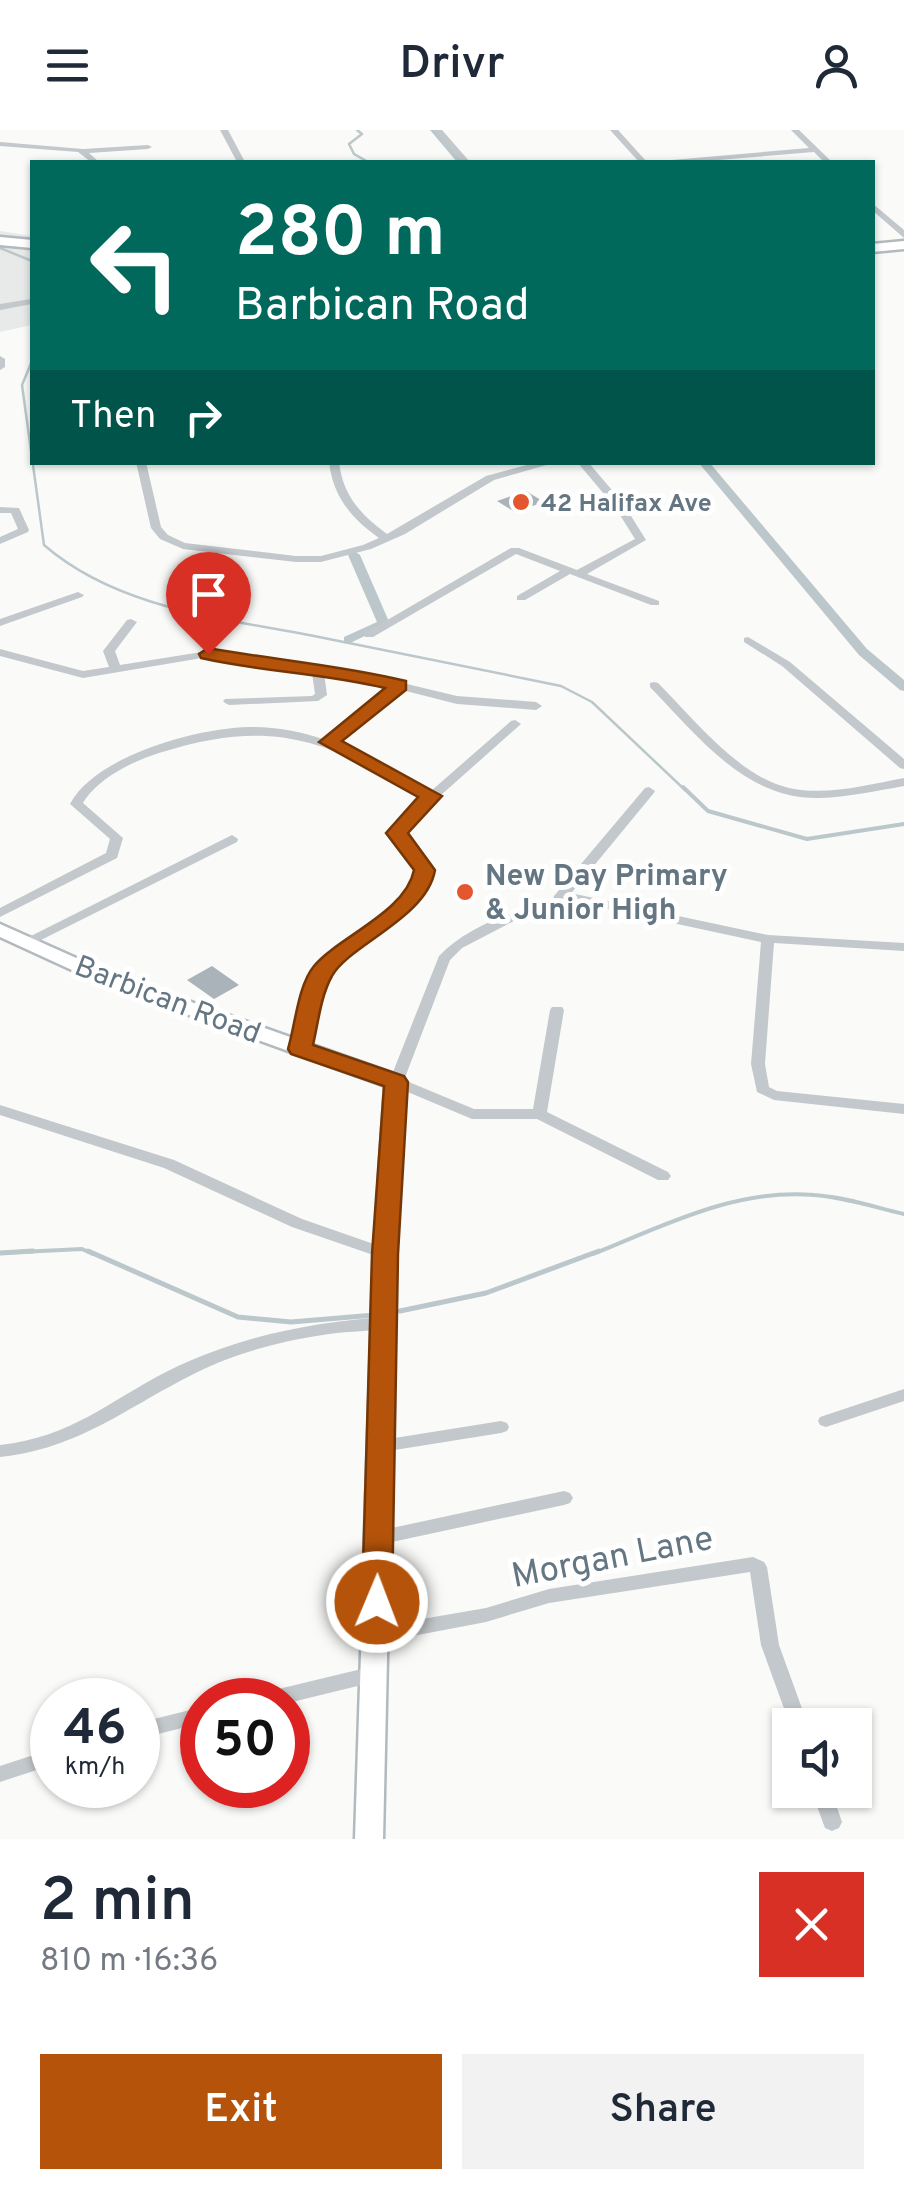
<!DOCTYPE html>
<meta charset="utf-8">
<style>
:root{--surface:#fff;--page:#f2f2f3;--text:#1f2937;--muted:#747a83;--accent:#b45309}
body{margin:0;font-family:Overpass,sans-serif;background:var(--page);color:var(--text);height:100vh;display:flex;flex-direction:column;font-size:38px;white-space:nowrap}
*{box-sizing:border-box;margin:0}
p{font-size:32px;color:var(--muted)}
.icon{flex:none;width:55px;height:55px;fill:none;stroke:currentColor;stroke-width:2;stroke-linecap:round;stroke-linejoin:round}
.map{position:relative;height:1709px;overflow:hidden}
.sheet{display:flex;flex-direction:column;background:var(--surface);flex:1}
.sheet>*{flex:none}
.top-card{position:absolute;left:30px;top:30px;width:845px;height:305px;border-radius:0px;box-shadow:0 2px 8px #0004;background:#00695c;color:#fff;overflow:hidden}
.controls{position:absolute;left:772px;top:1578px;display:grid;gap:20px}
.controls a{display:grid;place-items:center;width:100px;height:100px;border-radius:0px;background:var(--surface);box-shadow:0 2px 8px #0004;font-size:50px}
.speed{position:absolute;left:30px;top:1548px;display:flex;gap:20px;font-size:50px;font-weight:700;text-align:center}
.speed>*{display:grid;place-content:center;width:130px;height:130px;border-radius:50%;background:var(--surface);box-shadow:0 2px 8px #0004;line-height:1}
.speed small{font-size:25px;font-weight:400}
.speed .limit{border:15px solid #d22;background:#fff;color:#111}
.pin{position:absolute;display:grid;place-items:center;width:85px;height:85px;color:#fff;margin:-102px -42px;border-radius:50% 50% 50% 0;rotate:-45deg;box-shadow:0 0 10px #0007}
.pin .icon{rotate:45deg}
.me{position:absolute;width:110px;margin:-55px;rotate:1deg;stroke-linejoin:round;filter:drop-shadow(0 0 8px #0008)}
.turn{display:flex;align-items:center;gap:35px;height:210px;padding:0 40px;font-size:45px}
.turn .icon{width:130px;height:130px;stroke-width:2.5}
.turn b{display:block;font-size:70px;line-height:85px}
.then{display:flex;align-items:center;height:95px;padding:0 40px;background:#0003;gap:20px;font-size:38px}
.round{display:grid;place-items:center;flex:none;width:105px;height:105px;border-radius:0px;background:var(--page)}
.head{display:flex;align-items:center;justify-content:space-between;height:170px;padding:0 40px}
h1{font-size:60px;font-weight:600;line-height:75px}
.button{display:flex;gap:20px;margin-top:auto;padding:20px 40px}
.button a{flex:1;height:115px;border-radius:0px;background:var(--accent);color:#fff;font-size:40px;font-weight:600;line-height:115px;text-align:center}
.button a+a{background:var(--page);color:var(--text)}
header{display:flex;justify-content:space-between;align-items:center;height:130px;padding:0 40px;background:var(--surface);font-size:45px;font-weight:600}
.map>svg:first-child{display:block}
</style>
<header><svg class="icon" aria-label="menu" viewBox="0 0 24 24"><path d="M4 6h16M4 12h16M4 18h16"/></svg>Drivr<svg class="icon" aria-label="person" viewBox="0 0 24 24"><circle cx="12" cy="8" r="4"/><path d="M4 21q1-7 8-7t8 7"/></svg></header>
<div class="map">
<svg width="904" height="1709" viewBox="0 0 904 1709">
<rect width="100%" height="100%" fill="#fafaf8"/>
<path fill="#e8e9e9" d="M 0,101 L 32,106 L 32,195 L 0,202 Z"/>
<g fill="none" stroke-linecap="round" stroke-linejoin="round">
<path stroke="#bbc7cb" stroke-width="2.5" d="M 357,0 L 362,4 L 349,14 L 354,24 L 368,32
M 0,118 L 32,131
M 32,231 L 22,255 L 44,415 C 118,479 222,488 314,506 C 397,523 479,539 561,556 L 592,572 L 685,660"/>
<path stroke="#bbc7cb" stroke-width="4" d="M 683,657 L 708,681 L 807,709 L 904,694
M 0,1123 L 82,1119 L 93,1124
M 593,1124 C 663,1096 736,1058 814,1065 C 844,1067 874,1077 904,1084"/>
<path stroke="#bbc7cb" stroke-width="5" d="M 88,1121 L 238,1187 L 291,1192 L 375,1185
M 0,1123 L 33,1121
M 400,1181 L 486,1163 L 599,1121"/>
<path fill="#bbc7cb" fill-rule="evenodd" d="M 430,0 L 439,0 L 465,32 L 457,32 Z
M 698,332 L 709,332 L 867,519 L 904,550 L 904,561 L 900,560 L 859,525 Z
M 354,421 L 360,425 L 390,494 L 348,514 L 344,513 L 344,507 L 377,492 L 348,425 Z"/>
</g>
<path fill="#aab3b9" d="M 526,361 L 544,372 L 515,382 L 497,371 Z
M 212,836 L 239,855 L 214,869 L 187,850 Z"/>
<g fill="none" stroke-linecap="round" stroke-linejoin="round">
<g stroke="#b3babf" stroke-width="5">
<path id="secondary" d="M 0,107 L 32,110 L 32,118 L 0,115 Z
M 904,111 L 904,119 L 872,122 L 872,114 Z
M 0,794 L 112,844 L 403,947 L 406,952 L 396,1124 L 383,1709 L 355,1709 L 374,1124 L 385,956 L 98,852 L 0,807 Z"/>
</g>
<path fill="#c3c8cc" fill-rule="evenodd" d="M 220,0 L 228,0 L 245,32 L 237,32 Z
M 434,0 L 442,0 L 470,32 L 462,32 Z
M 610,0 L 618,0 L 647,32 L 639,32 Z
M 791,0 L 799,0 L 832,32 L 824,32 L 814,22 L 694,32 L 668,32 L 672,30 L 809,18 Z
M 0,12 L 83,19 L 148,15 L 152,17 L 148,19 L 89,23 L 99,32 L 91,32 L 78,22 L 0,16 Z
M 872,73 L 904,100 L 904,108 L 872,80 Z
M 31,169 L 32,174 L 0,180 L 0,174 Z
M 0,226 L 5,229 L 5,237 L 0,240 Z
M 136,332 L 146,332 L 161,397 L 168,405 L 185,413 L 296,426 L 321,426 L 363,415 L 379,408 C 352,389 333,367 329,332 L 339,332 C 343,366 361,385 387,404 L 486,346 L 538,332 L 557,332 L 494,350 L 405,404 L 371,419 L 321,432 L 296,432 L 183,419 L 160,409 L 151,398 Z
M 577,332 L 588,332 L 623,373 L 646,410 L 587,444 L 659,471 L 659,475 L 651,475 L 570,444 L 525,470 L 517,470 L 517,466 L 560,441 L 516,424 L 373,507 L 365,507 L 365,503 L 511,418 L 519,418 L 577,440 L 635,409 L 615,377 Z
M 0,377 L 19,378 L 29,400 L 28,402 L 0,414 L 0,407 L 18,399 L 11,383 L 0,383 Z
M 78,462 L 84,465 L 82,467 L 0,496 L 0,489 Z
M 131,489 L 137,492 L 115,521 L 120,535 L 208,521 L 294,536 L 336,537 L 457,566 L 536,572 L 542,576 L 536,580 L 457,574 L 402,560 L 335,613 L 374,630 L 431,661 L 511,591 L 515,590 L 521,594 L 405,697 L 404,708 L 431,740 C 417,793 363,801 331,839 C 313,862 316,896 305,922 L 295,922 L 293,919 C 299,895 301,865 314,843 C 340,800 403,792 418,740 L 392,709 L 395,693 L 424,667 C 325,610 274,587 159,623 C 133,631 97,649 83,673 L 123,708 L 117,728 L 0,787 L 0,778 L 106,723 L 110,709 L 70,674 C 95,626 197,598 249,597 C 274,597 301,601 325,610 L 391,557 L 336,543 L 324,543 L 327,565 L 318,571 L 229,575 L 225,573 L 223,571 L 225,569 L 312,566 L 315,564 L 312,543 L 294,542 L 208,527 L 83,548 L 0,526 L 0,519 L 83,541 L 109,537 L 103,521 L 127,490 Z
M 748,507 L 790,532 L 904,629 L 904,639 L 900,638 L 782,536 L 744,512 L 744,508 Z
M 654,552 L 658,553 C 693,588 739,647 789,658 C 827,666 867,655 904,648 L 904,656 C 876,661 848,667 820,668 C 745,670 698,606 650,557 L 650,553 Z
M 649,657 L 655,661 L 653,664 L 569,766 L 575,764 L 768,805 L 904,813 L 904,821 L 774,813 L 765,934 L 769,957 L 777,961 L 904,974 L 904,984 L 774,970 L 757,962 L 751,934 L 761,812 L 575,772 L 514,791 L 462,818 L 450,830 L 404,950 L 474,979 L 533,979 L 550,880 L 552,877 L 562,877 L 564,880 L 547,982 L 668,1042 L 671,1046 L 668,1050 L 658,1050 L 537,989 L 472,989 L 391,955 L 389,952 L 439,826 C 469,795 513,782 553,770 L 554,766 L 645,658 Z
M 232,705 L 238,709 L 237,712 L 31,815 L 21,815 L 19,812 Z
M 0,975 L 174,1030 L 302,1089 L 391,1120 L 393,1124 L 391,1128 L 385,1129 L 292,1097 L 164,1038 L 0,985 Z
M 385,1187 L 391,1189 L 393,1193 L 391,1197 C 371,1202 350,1201 329,1204 C 294,1209 258,1217 225,1230 C 144,1262 90,1318 0,1327 L 0,1315 C 72,1307 107,1272 168,1241 C 236,1207 311,1192 385,1187 Z
M 904,1259 L 904,1271 L 826,1297 L 820,1295 L 818,1291 L 820,1287 Z
M 501,1291 L 507,1293 L 509,1297 L 507,1301 L 501,1303 L 382,1322 L 376,1321 L 374,1316 L 376,1311 L 382,1310 Z
M 564,1361 L 570,1363 L 573,1368 L 570,1373 L 564,1375 L 378,1415 L 372,1413 L 369,1408 L 372,1403 L 378,1401 Z
M 753,1427 L 764,1432 L 767,1437 L 779,1515 L 808,1595 L 790,1595 L 761,1515 L 750,1442 L 549,1473 L 486,1492 L 376,1513 L 370,1510 L 367,1505 L 370,1500 L 376,1497 L 486,1478 L 549,1459 Z
M 374,1536 L 381,1539 L 383,1544 L 381,1549 L 374,1552 L 288,1573 L 288,1570 L 257,1570 L 259,1564 L 266,1562 Z
M 202,1577 L 202,1593 L 138,1609 L 138,1593 Z
M 52,1619 L 52,1635 L 0,1652 L 0,1636 Z
M 811,1660 L 831,1660 L 842,1692 L 839,1698 L 832,1701 L 825,1698 Z"/>
<use href="#secondary" fill="#fff" fill-rule="evenodd"/>
</g>
<path fill="#b45309" stroke="#753606" stroke-width="2.5" d="M 208,518 C 275,530 340,535 406,551 L 406,560 L 342,611 L 442,666 L 408,703 L 435,740 C 427,788 349,815 332,846 C 321,865 318,894 313,915 L 404,946 L 408,952 L 398,1124 L 392,1472 L 387,1481 L 377,1485 L 366,1481 L 362,1472 L 372,1124 L 384,956 L 291,924 L 288,919 C 295,896 298,855 314,836 C 338,807 406,782 414,740 L 386,703 L 418,667 L 319,612 L 385,558 C 324,543 262,542 201,528 L 199,524 Z"/>
<g fill="#e4572e" stroke="#fff" stroke-width="4">
<circle cx="521" cy="372" r="10"/>
<circle cx="465" cy="762" r="10"/>
</g>
<g text-anchor="middle" stroke-width="10" stroke-linejoin="round" paint-order="stroke">
<g font-size="25" font-weight="bold" fill="#657683" stroke="#fff" text-anchor="start">
<text x="541" y="381">42 Halifax Ave</text>
</g>
<g font-size="30" font-weight="bold" fill="#657683" stroke="#fff" text-anchor="start">
<text x="485" y="755">New Day Primary<tspan x="485" dy="34">&amp; Junior High</tspan></text>
</g>
<g font-size="30" fill="#657683" stroke="#fff">
<text transform="translate(168 869) rotate(21)" y="10">Barbican Road</text>
</g>
<g font-size="35" fill="#657683" stroke="#fff">
<text transform="translate(612 1426) rotate(-11)" y="12">Morgan Lane</text>
</g>
</g>
</svg>
<div class="controls">
<a><svg class="icon" aria-label="sound" viewBox="0 0 24 24"><path d="M4 9h4l5-4v14l-5-4H4zM17 9q2 3 0 6"/></svg></a>
</div>
<div class="speed"><div>46<small>km/h</small></div><div class="limit">50</div></div>
<div class="pin" style="left:208px;top:524px;background:#d93025"><svg class="icon" aria-label="arrive" viewBox="0 0 24 24"><path d="M6 21V4h12l-3 4 3 4H6"/></svg></div>
<svg class="me" style="left:377px;top:1472px" viewBox="-20 -20 40 40"><circle r="17" fill="#b45309" stroke="#fff" stroke-width="3"/><path d="M0-11L8 9 0 5-8 9z" fill="#fff"/></svg>
<div class="top-card">
<div class="turn"><svg class="icon" aria-label="left" viewBox="0 0 24 24"><path d="M17 20v-9H6M10 6l-5 5 5 5"/></svg><div><b>280 m</b>Barbican Road</div></div>
<div class="then">Then<svg class="icon" aria-label="right" viewBox="0 0 24 24"><path d="M7 20v-9h11M14 6l5 5-5 5"/></svg></div>
</div>
</div>
<section class="sheet">
<div class="head"><div><h1>2 min</h1><p>810 m · 16:36</p></div><a class="round" style="background:#d93025;color:#fff"><svg class="icon" aria-label="close" viewBox="0 0 24 24"><path d="M6 6l12 12M18 6L6 18"/></svg></a></div>
<div class="button"><a>Exit</a><a>Share</a></div>
</section>
